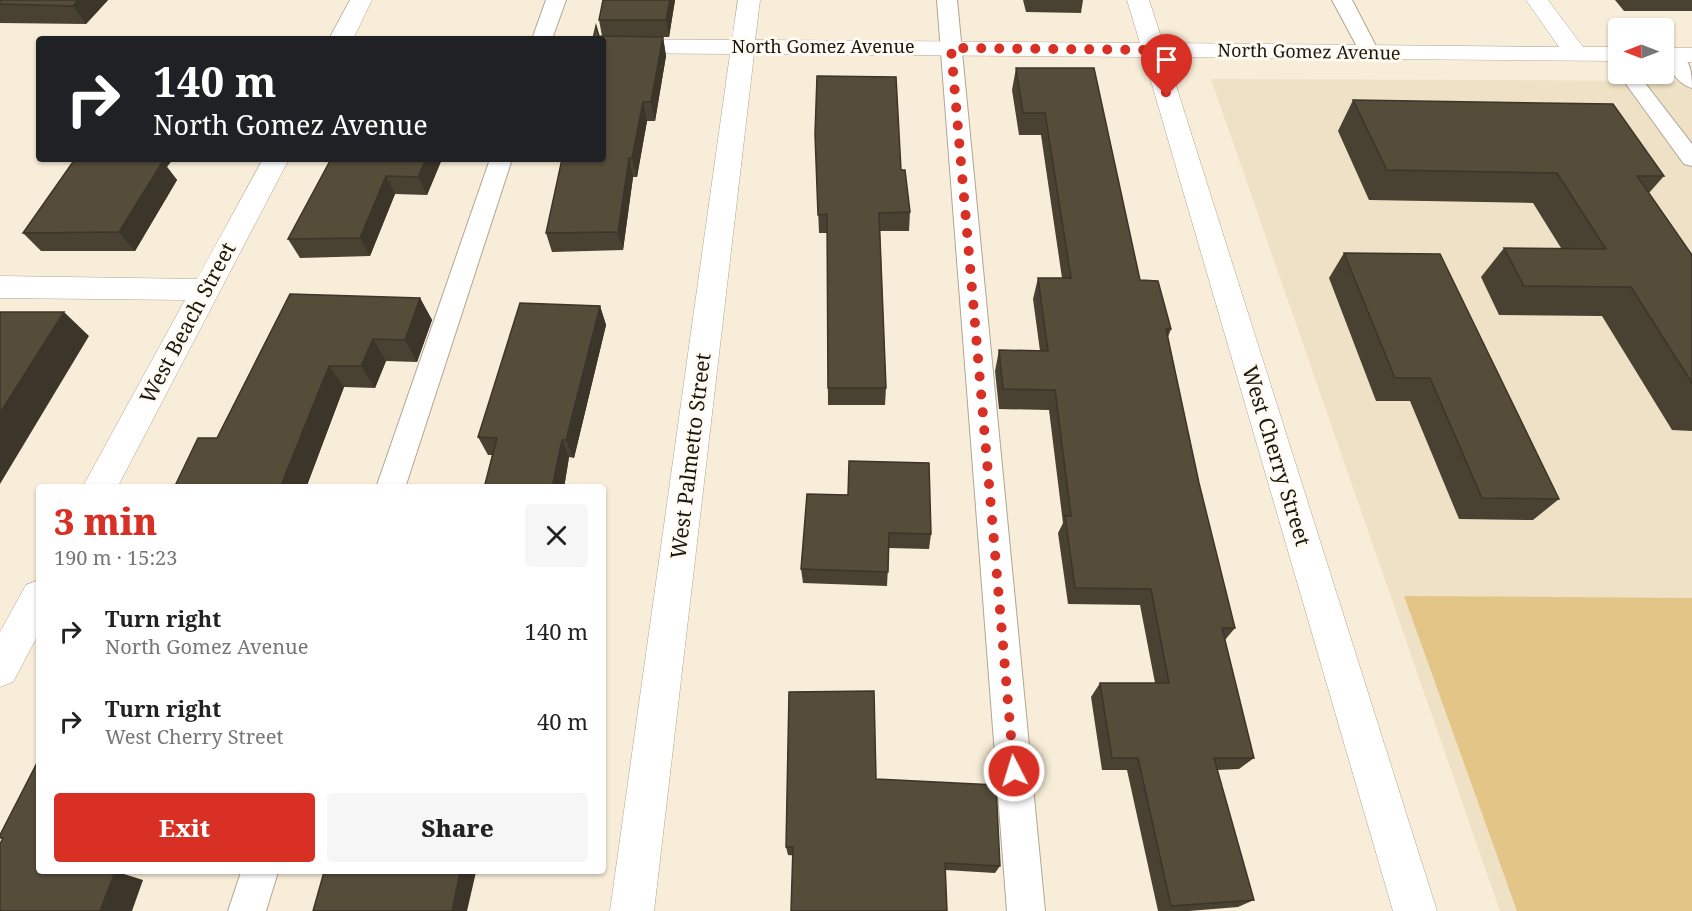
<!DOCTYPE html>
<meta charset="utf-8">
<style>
:root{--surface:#fff;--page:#f6f6f6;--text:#222;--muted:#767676;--accent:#d93025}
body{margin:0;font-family:"Noto Serif",serif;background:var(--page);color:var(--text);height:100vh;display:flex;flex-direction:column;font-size:22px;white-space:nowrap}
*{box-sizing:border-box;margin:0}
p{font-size:20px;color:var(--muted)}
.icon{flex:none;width:33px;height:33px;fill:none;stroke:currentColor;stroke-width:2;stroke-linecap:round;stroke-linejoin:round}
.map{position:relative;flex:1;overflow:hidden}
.sheet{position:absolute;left:36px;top:484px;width:570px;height:390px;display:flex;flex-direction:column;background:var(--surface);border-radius:6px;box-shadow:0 2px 4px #0004}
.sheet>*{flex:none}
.hud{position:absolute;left:36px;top:36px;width:570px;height:126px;border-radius:6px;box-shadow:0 2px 4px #0004;background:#202124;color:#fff;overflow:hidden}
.needle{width:39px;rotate:270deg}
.tools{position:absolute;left:1608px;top:18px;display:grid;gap:12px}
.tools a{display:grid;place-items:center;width:66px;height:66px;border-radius:6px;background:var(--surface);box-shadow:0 2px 4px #0004;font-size:30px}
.pin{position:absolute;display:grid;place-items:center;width:51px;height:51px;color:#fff;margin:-62px -26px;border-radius:50% 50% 50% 0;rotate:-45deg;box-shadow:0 0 6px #0007}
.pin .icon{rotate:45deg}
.me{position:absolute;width:66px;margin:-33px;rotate:355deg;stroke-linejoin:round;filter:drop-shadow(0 0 4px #0008)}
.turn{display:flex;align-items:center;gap:21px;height:126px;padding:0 18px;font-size:27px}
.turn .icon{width:78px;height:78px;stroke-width:2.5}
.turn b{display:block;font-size:42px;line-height:51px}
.round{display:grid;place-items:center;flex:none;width:63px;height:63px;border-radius:6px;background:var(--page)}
.summary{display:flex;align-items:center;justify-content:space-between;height:102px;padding:0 18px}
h1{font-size:36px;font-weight:800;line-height:45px;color:var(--accent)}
.action{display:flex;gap:12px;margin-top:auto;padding:12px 18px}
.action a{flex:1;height:69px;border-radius:6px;background:var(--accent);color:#fff;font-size:24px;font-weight:800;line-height:69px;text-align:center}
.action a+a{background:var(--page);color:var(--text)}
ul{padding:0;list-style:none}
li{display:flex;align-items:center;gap:18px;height:90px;padding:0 18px}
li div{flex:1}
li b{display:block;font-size:22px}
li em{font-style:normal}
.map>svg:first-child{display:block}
</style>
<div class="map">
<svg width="1692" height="911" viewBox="0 0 1692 911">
<rect width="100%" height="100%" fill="#f7edd8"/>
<path fill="#efe1c5" d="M 1211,79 L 1692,81 L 1692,911 L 1500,911 Z"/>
<path fill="#e4c588" d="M 1404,596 L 1692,598 L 1692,911 L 1517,911 Z"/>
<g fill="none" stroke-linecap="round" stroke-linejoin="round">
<g stroke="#b0a693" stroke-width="2">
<path id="service" d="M 546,0 L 566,0 L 552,39 L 532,39 Z
M 937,0 L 957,0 L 1045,911 L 1007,911 Z
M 1332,0 L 1352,0 L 1379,52 L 1376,56 L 1362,56 Z
M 1670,49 C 1690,54 1692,71 1692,88 C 1678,85 1664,64 1664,51 Z
M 1618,73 L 1638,74 L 1692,144 L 1692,166 L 1684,164 Z
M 490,159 L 512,159 L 405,488 L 376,488 Z
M 241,872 L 278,872 L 266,911 L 228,911 Z"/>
</g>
<g stroke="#b0a693" stroke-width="1">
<path id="minor" d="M 350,0 L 372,0 L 353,39 L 329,39 Z
M 738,0 L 760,0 L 755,40 L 1140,43 L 1127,0 L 1149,0 L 1163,43 L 1559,47 L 1526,0 L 1548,0 L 1583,47 L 1618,47 L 1618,61 L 1167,57 L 1437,911 L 1393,911 L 1144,57 L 754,54 L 654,911 L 610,911 L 730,54 L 603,53 L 603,39 L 732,40 Z
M 1664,48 L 1692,48 L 1692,62 L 1664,62 Z
M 263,159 L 289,159 L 117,488 L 82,488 L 185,300 L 0,298 L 0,276 L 197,279 Z
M 39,580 L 39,633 L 13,682 L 0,687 L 0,632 L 26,585 Z"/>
</g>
<use href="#service" fill="#fff" fill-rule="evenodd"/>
<use href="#minor" fill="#fff" fill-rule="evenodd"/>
</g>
<path fill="#494132" d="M 0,0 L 108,0 L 86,24 L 0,23 Z
M 675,0 L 669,37 L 663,37 L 666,56 L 655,121 L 647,121 L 637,177 L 633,177 L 623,250 L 552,252 L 546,233 L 599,36 L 602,36 L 599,20 Z
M 1023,0 L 1083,0 L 1081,13 L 1026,12 Z
M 1615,0 L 1692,0 L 1692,11 L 1624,11 Z
M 1016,68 L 1094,68 L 1140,280 L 1171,329 L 1168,337 L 1199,483 L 1235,628 L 1225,640 L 1254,758 L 1239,769 L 1217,770 L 1254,900 L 1238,907 L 1189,911 L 1158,911 L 1127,770 L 1102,770 L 1091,697 L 1100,683 L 1155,683 L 1140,605 L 1068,604 L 1058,533 L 1063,523 L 1049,410 L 999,409 L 995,371 L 999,350 L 1040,351 L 1033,299 L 1038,278 L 1062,278 L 1041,135 L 1019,135 L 1012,90 Z
M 1353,100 L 1664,176 L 1649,193 L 1692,255 L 1692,431 L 1672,430 L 1602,316 L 1499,315 L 1481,277 L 1504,248 L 1561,248 L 1533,203 L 1369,200 L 1338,131 Z
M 815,134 L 901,170 L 910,212 L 909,231 L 880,231 L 886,388 L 885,405 L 828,405 L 827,233 L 819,233 Z
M 331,159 L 442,159 L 427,195 L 395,194 L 370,256 L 300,258 L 288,239 Z
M 167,167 L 177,180 L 135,251 L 41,251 L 23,233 Z
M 1344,253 L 1559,499 L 1533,520 L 1459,519 L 1410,401 L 1376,401 L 1329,278 Z
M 420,298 L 432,320 L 417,362 L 386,361 L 375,388 L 344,387 L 306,488 L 174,488 L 217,438 Z
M 600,306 L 606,325 L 574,458 L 569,457 L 564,488 L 484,488 L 492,455 L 488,455 L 478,437 Z
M 807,494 L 931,534 L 929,549 L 889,548 L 887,586 L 803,583 L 801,569 Z
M 876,779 L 1000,866 L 995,873 L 945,870 L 788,855 L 786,847 Z"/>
<path fill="#3c3529" d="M 78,0 L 108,0 L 86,24 L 73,6 Z
M 670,0 L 675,0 L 669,37 L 666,20 Z
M 663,37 L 666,56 L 655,121 L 651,102 Z
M 643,102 L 647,121 L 637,177 L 632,158 Z
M 629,158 L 633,177 L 623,250 L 618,232 Z
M 146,159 L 173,159 L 167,167 L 177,180 L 135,251 L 119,232 Z
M 426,159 L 442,159 L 427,195 L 418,177 Z
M 386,176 L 395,194 L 370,256 L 360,238 Z
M 420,298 L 432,320 L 417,362 L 405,340 Z
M 600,306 L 606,325 L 574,458 L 566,440 Z
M 64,312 L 89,336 L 0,484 L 0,413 Z
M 373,339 L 386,361 L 375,388 L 361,366 Z
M 329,366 L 344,387 L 306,488 L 280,488 Z
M 562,440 L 569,457 L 564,488 L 552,488 Z
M 92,872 L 125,872 L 124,874 L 143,880 L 132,911 L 100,911 Z
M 460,872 L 476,872 L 467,911 L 452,911 Z"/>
<path fill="#554c3a" stroke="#3c3529" stroke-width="1.5" d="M 0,0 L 78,0 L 73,6 L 0,4 Z
M 603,0 L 670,0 L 666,20 L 599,20 Z
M 596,26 L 599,36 L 663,37 L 651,102 L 643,102 L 632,158 L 629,158 L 618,232 L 546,233 L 562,159 L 603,159 L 603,39 L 593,39 Z
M 1016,68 L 1094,68 L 1140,280 L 1158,281 L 1171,329 L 1166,329 L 1199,483 L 1235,628 L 1222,628 L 1254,758 L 1214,758 L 1254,900 L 1171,906 L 1138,758 L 1112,758 L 1100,683 L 1169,683 L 1151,589 L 1075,588 L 1065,516 L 1071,516 L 1055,390 L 1003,389 L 999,350 L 1048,351 L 1038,278 L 1071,278 L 1045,113 L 1023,113 Z
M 817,76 L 896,77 L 901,170 L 905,170 L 910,212 L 879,213 L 886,388 L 828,388 L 827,214 L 818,215 L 815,134 Z
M 1353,100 L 1613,104 L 1664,176 L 1637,176 L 1692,255 L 1692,383 L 1631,287 L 1524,286 L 1504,248 L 1606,249 L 1557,173 L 1387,170 Z
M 75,159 L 146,159 L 144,161 L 163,161 L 119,232 L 23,233 Z
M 331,159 L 426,159 L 418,177 L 386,176 L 360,238 L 288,239 Z
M 1344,253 L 1440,254 L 1559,499 L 1482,498 L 1430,378 L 1395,378 Z
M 290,294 L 420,298 L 405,340 L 373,339 L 361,366 L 329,366 L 280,488 L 174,488 L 198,438 L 217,438 Z
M 520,303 L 600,306 L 566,440 L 562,440 L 552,488 L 484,488 L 497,438 L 478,437 Z
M 0,312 L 64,312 L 0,413 Z
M 849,461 L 929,463 L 931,534 L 889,533 L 888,572 L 801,569 L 807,494 L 848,495 Z
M 874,691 L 876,779 L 996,785 L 1000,866 L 945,863 L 947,911 L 791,911 L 793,847 L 786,847 L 789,692 Z
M 39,759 L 39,872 L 115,872 L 100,911 L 0,911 L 0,844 L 3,838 L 0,838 L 0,835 Z
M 324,872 L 460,872 L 452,911 L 313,911 Z"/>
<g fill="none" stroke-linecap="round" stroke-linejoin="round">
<path stroke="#d93025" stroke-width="10" stroke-dasharray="0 18" d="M 1014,771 L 951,48 L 1153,50 L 1167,96"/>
</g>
<g text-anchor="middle" stroke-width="6" stroke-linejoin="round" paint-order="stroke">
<g font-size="18" fill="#1b1810" stroke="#fffbf2">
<text x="823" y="53">North Gomez Avenue</text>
<text transform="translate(1309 52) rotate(1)" y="6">North Gomez Avenue</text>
</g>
<g font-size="21" fill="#1b1810" stroke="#fffbf2">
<text transform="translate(188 323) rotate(-62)" y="7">West Beach Street</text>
<text transform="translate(691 456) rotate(-83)" y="7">West Palmetto Street</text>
<text transform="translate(1276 456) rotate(73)" y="7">West Cherry Street</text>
</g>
</g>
</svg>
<div class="tools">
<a><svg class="needle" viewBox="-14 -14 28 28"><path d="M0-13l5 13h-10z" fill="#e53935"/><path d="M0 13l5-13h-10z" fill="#767676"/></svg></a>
</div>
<div class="pin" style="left:1167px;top:96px;background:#d93025"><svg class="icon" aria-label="arrive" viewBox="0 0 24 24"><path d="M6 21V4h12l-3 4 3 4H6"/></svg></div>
<svg class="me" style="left:1014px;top:771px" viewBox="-20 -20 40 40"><circle r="17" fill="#d93025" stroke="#fff" stroke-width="3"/><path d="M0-11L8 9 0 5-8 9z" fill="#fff"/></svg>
<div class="hud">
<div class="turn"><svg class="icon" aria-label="right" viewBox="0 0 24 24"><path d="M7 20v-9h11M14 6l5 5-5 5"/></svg><div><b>140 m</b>North Gomez Avenue</div></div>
</div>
<section class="sheet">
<div class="summary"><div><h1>3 min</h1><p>190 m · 15:23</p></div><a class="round"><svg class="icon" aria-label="close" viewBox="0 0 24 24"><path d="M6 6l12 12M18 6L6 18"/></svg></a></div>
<ul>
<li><svg class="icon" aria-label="right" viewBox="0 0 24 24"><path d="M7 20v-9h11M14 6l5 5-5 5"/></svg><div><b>Turn right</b><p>North Gomez Avenue</p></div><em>140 m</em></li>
<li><svg class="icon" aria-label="right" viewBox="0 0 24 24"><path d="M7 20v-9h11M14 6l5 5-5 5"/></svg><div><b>Turn right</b><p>West Cherry Street</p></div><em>40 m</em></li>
</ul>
<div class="action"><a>Exit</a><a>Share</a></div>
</section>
</div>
